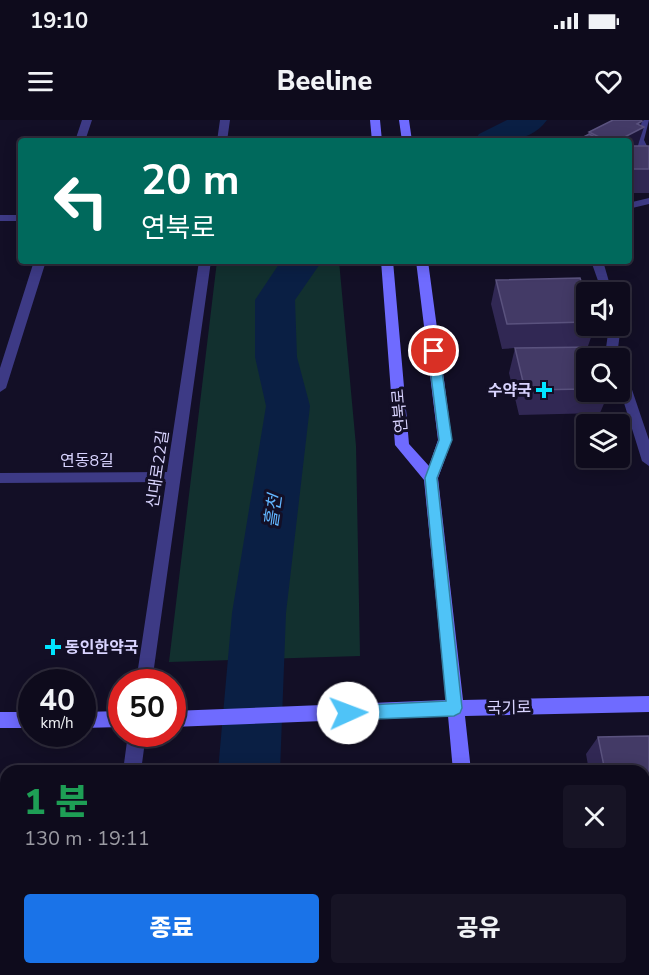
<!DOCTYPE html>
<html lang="ko">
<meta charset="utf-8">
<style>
:root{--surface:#0e0b1c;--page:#171425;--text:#f1f3f6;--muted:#9b9ba3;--line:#2e2b3b;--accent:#1a73e8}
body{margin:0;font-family:"Nunito Sans","Noto Sans KR",sans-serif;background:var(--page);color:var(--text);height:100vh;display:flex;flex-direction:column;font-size:22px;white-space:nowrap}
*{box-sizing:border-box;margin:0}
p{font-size:20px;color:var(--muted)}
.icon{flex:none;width:33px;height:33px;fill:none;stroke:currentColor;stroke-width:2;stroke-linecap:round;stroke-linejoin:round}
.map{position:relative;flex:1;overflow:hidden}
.details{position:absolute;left:0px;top:645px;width:650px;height:210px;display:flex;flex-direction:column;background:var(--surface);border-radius:18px 18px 0 0;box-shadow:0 3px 15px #0003,0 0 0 2px var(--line)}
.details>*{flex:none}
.top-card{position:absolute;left:18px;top:18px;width:614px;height:126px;border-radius:6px;box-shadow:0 3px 15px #0003,0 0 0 2px var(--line);background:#00695c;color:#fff;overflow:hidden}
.tools{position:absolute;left:576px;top:162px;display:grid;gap:12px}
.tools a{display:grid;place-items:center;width:54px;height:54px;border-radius:6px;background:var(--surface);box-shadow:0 3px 15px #0003,0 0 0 2px var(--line);font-size:30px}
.speed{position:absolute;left:18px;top:549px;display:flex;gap:12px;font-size:30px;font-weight:700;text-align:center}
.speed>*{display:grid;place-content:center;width:78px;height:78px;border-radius:50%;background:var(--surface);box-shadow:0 3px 15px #0003,0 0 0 2px var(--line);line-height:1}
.speed small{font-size:15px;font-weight:400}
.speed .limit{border:9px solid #d22;background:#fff;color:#111}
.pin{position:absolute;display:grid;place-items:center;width:51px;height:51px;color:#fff;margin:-26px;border:3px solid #fff;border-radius:50%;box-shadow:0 2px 6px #0007}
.me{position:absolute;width:66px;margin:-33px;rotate:88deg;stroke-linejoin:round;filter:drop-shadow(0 0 4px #0008)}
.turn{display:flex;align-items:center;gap:21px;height:126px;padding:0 24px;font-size:27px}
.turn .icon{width:78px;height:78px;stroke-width:2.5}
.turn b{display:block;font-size:42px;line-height:51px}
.round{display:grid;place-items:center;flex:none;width:63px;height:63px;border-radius:6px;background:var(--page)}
.summary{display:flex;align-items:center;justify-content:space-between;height:102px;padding:0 24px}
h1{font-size:36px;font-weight:800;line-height:45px;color:#1e9e55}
.cta{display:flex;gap:12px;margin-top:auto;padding:12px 24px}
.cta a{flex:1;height:69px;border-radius:6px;background:var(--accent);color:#fff;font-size:24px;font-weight:800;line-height:69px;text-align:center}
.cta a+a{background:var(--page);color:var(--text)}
.status{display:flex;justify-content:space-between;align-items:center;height:42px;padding:0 30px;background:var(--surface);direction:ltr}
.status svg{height:16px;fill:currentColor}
header{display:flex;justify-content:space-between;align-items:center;height:78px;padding:0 24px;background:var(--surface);font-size:27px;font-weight:800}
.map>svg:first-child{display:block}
</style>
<div class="status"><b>19:10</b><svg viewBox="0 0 49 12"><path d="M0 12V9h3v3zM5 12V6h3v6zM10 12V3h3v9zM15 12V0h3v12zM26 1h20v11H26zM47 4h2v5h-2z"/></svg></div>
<header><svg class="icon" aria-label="menu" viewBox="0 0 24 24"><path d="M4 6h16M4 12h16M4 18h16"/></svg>Beeline<svg class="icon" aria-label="heart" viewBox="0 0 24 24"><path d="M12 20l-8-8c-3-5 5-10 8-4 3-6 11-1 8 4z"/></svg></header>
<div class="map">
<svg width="649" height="855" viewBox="0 0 649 855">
<rect width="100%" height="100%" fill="#130f26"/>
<path fill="#12302f" d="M 217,141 L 339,141 L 356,326 L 360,536 L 169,542 Z
M 137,849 L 384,849 L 384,855 L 136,855 Z"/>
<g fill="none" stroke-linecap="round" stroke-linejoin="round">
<path fill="#0a1f44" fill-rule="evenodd" d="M 507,0 L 547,0 C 530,24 499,21 474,21 L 479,14 Z
M 281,141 L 322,141 L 295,180 L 297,237 L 310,286 L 286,493 L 280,651 L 218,651 L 232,493 L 266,286 L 255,237 L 255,180 Z
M 254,849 L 324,849 L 325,855 L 255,855 Z"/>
<path fill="#3d3a85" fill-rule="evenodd" d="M 82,0 L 92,0 L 85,21 L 75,21 Z
M 220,0 L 230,0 L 227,21 L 217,21 Z
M 644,0 L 649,0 L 644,20 L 649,30 L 649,43 L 644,40 L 634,20 L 639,4 Z
M 649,78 L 649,84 L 628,89 L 628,83 Z
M 0,95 L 21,95 L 21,101 L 0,101 Z
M 34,141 L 46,141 L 6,268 L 0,272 L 0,248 Z
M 199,141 L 211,141 L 152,562 L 136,562 L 166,362 L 0,363 L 0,353 L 167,352 Z
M 591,141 L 603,141 L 612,172 L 602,172 Z
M 620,204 L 621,206 L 618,228 L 621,238 L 620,241 L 620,238 L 609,238 L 606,228 L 609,206 Z
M 620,248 L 626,252 L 649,320 L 649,346 L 642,341 L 620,270 Z
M 128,614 L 146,614 L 141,651 L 123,651 Z
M 95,849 L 115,849 L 114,855 L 94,855 Z"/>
<path fill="#6f6bff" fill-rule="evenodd" d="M 370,0 L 380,0 L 382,21 L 372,21 Z
M 399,0 L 409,0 L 412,21 L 402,21 Z
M 381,141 L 393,141 L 409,324 L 429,346 L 438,320 L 416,141 L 428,141 L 452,320 L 438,358 L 463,580 L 649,576 L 649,592 L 465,596 L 471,651 L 453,651 L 448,596 L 172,607 L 172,591 L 446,580 L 424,360 L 395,325 Z
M 122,591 L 122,607 L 82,608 L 82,592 Z
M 0,592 L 32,592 L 32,608 L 0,608 Z
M 477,849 L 497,849 L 497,855 L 477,855 Z"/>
</g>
<path fill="#312854" d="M 641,5 L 638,26 L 649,26 L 649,73 L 628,73 L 628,21 L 576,21 L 588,15 L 589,12 Z
M 475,141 L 520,141 L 475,142 Z
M 496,160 L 586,202 L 586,206 L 595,206 L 588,226 L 586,238 L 586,272 L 609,272 L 600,293 L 519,295 L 509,253 L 515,228 L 502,229 L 491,184 Z
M 649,616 L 649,735 L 644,735 L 644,651 L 589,651 L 586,634 L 598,617 Z
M 649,739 L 649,855 L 623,855 L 622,849 L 644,849 Z"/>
<path fill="#1d163a" d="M 637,0 L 642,1 L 640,9 L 644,7 L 636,31 L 628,35 L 628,21 L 617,21 Z"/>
<path fill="#433a66" stroke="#5a527e" stroke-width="1.5" d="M 613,0 L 640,0 L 642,1 L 637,4 L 644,7 L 617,21 L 607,21 L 589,12 Z
M 589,14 L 603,21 L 576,21 Z
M 628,26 L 649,26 L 649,49 L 630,49 L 628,46 Z
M 580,158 L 586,176 L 586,202 L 507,204 L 496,160 Z
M 596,227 L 599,238 L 586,238 L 586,269 L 525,270 L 515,228 Z
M 649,616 L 649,721 L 644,721 L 644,651 L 605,651 L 598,617 Z
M 644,739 L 649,739 L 649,852 L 641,853 L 640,849 L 644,849 Z"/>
<path fill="#4fc3f7" stroke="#337fa1" stroke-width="1.5" d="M 434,227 L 439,231 L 452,320 L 437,358 L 462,588 L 460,593 L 454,596 L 348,600 L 343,598 L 340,593 L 343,588 L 348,586 L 446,581 L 425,358 L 439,320 L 428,231 Z"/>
<g fill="#00e5ff" stroke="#130f26" stroke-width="2">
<path d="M541 261h6v6h6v6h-6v6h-6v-6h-6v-6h6z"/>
<path d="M50 518h6v6h6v6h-6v6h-6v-6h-6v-6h6z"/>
</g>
<g text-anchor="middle" stroke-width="6" stroke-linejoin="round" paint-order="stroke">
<g font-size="16" font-weight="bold" fill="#d9d4ff" stroke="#130f26" text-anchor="end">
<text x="532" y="276">수약국</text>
<text x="65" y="533" text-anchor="start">동인한약국</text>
</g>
<g font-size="16" fill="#d9d4ff" stroke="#130f26">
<text transform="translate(399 291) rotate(-95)" y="6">연북로</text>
<text x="87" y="346">연동8길</text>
<text transform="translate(157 349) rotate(-82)" y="6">신대로22길</text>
<text transform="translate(509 587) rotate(-1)" y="6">국기로</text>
</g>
<g font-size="18" font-style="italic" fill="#62b6ff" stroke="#130f26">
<text transform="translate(273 391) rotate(-82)" y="6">흘천</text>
</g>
</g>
</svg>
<div class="tools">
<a><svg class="icon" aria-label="sound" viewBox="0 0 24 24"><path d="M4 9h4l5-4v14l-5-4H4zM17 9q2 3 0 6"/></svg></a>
<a><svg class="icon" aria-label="search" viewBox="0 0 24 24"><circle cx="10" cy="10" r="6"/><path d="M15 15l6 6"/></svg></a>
<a><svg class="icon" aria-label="layers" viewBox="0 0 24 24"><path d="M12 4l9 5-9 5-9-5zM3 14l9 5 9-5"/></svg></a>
</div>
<div class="speed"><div>40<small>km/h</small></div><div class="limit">50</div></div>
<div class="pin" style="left:434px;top:231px;background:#d93025"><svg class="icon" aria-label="arrive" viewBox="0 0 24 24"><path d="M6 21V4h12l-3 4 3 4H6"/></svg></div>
<svg class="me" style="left:348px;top:593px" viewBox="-20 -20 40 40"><circle r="19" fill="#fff"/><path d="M0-13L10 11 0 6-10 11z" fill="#4fc3f7"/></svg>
<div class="top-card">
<div class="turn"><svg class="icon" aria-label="left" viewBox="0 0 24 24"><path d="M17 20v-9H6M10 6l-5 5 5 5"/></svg><div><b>20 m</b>연북로</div></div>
</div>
<section class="details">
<div class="summary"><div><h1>1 분</h1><p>130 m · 19:11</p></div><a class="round"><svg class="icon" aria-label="close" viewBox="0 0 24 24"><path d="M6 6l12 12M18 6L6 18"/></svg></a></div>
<div class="cta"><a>종료</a><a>공유</a></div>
</section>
</div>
